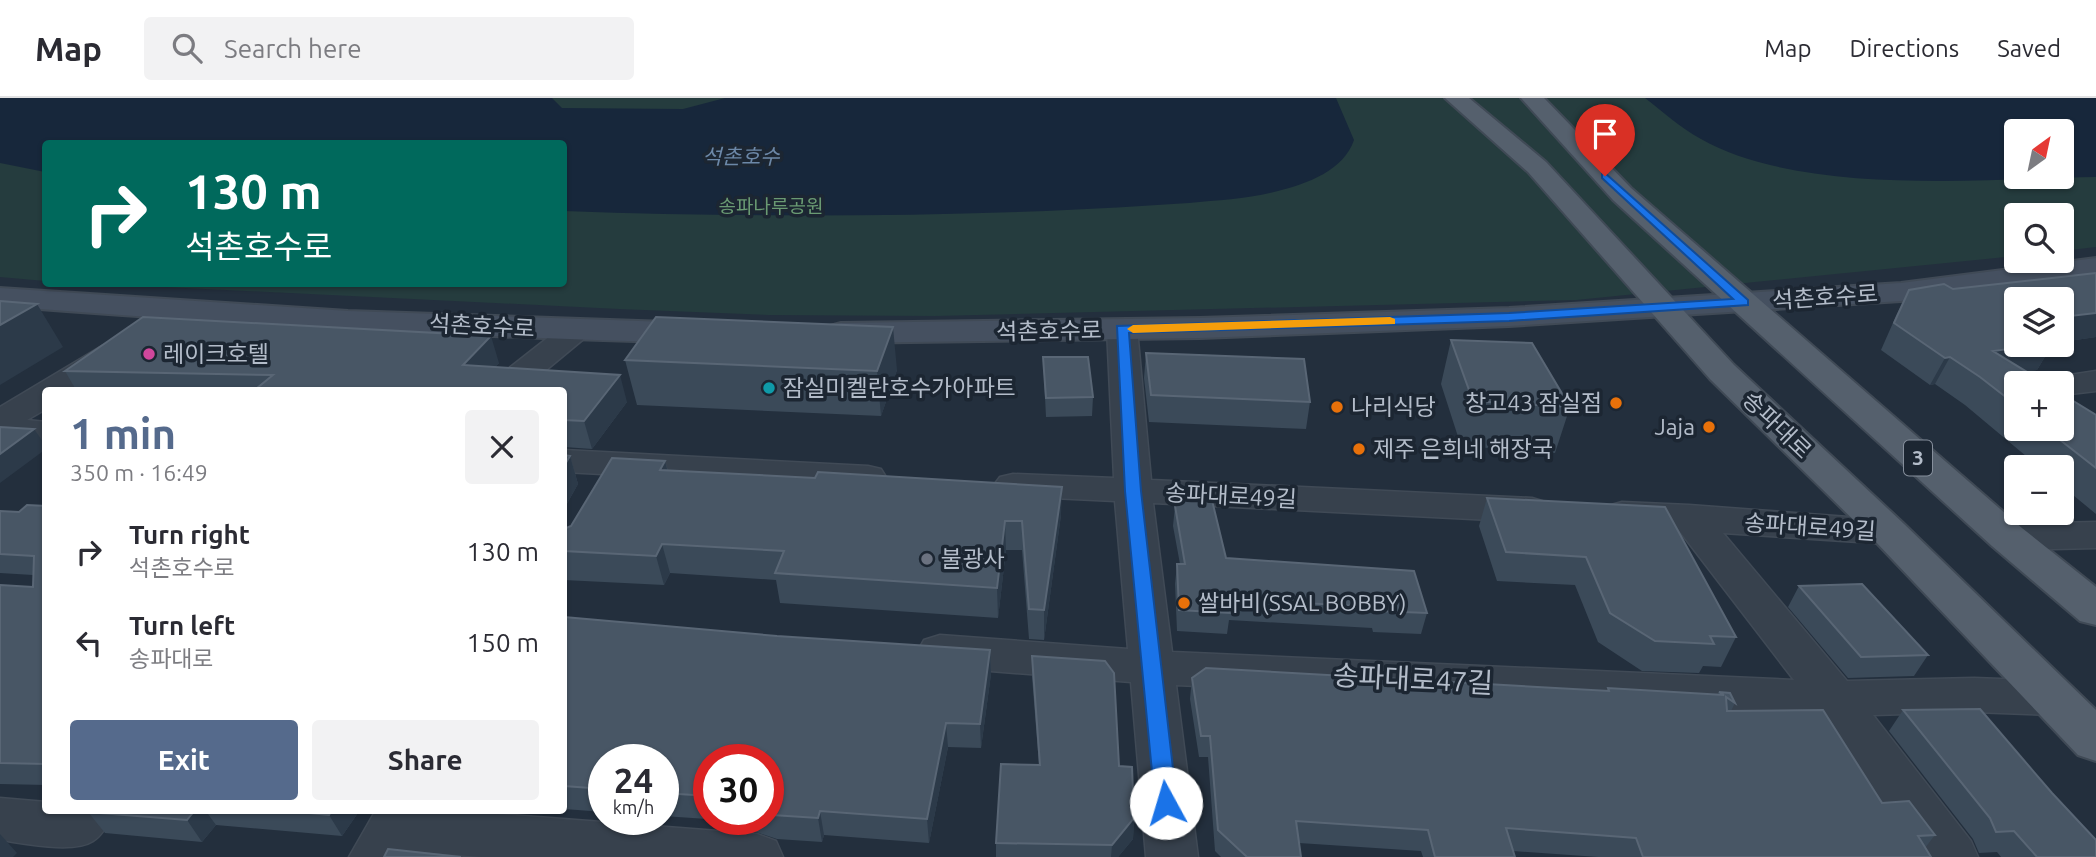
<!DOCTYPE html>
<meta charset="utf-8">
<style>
:root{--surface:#fff;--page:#f2f2f3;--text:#2b2b33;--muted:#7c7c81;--line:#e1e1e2;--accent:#556a8c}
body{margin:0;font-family:Ubuntu,"Noto Sans KR",sans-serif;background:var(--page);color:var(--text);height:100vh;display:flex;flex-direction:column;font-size:26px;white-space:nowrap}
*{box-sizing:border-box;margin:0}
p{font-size:23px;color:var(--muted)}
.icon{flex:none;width:38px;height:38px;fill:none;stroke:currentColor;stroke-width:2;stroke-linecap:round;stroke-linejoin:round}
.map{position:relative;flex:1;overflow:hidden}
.side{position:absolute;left:42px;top:289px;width:525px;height:427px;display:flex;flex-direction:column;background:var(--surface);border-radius:7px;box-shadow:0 2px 5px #0004}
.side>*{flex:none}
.top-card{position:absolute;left:42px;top:42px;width:525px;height:147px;border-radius:7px;box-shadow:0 2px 5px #0004;background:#00695c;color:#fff;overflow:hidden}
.needle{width:46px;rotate:33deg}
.fabs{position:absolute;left:2004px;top:21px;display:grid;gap:14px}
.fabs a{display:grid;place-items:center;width:70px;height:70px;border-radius:7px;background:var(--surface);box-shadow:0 2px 5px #0004;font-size:35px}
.speed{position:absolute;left:588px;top:646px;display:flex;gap:14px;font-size:35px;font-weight:700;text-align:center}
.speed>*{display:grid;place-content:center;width:91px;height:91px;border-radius:50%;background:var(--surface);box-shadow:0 2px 5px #0004;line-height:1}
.speed small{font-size:18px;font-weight:400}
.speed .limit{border:10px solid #d22;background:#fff;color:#111}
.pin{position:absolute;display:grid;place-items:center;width:60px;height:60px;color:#fff;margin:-72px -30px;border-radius:50% 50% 50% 0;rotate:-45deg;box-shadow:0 0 7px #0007}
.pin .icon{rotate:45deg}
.me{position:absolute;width:77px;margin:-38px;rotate:354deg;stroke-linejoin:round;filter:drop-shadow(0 0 5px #0008)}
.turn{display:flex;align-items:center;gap:24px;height:147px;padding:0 28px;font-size:32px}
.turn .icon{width:91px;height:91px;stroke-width:2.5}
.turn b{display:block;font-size:49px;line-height:60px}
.round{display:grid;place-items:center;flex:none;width:74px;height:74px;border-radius:7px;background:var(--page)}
.overview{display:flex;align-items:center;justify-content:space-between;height:119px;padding:0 28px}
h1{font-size:42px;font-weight:600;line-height:52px;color:var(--accent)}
.action{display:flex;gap:14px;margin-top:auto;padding:14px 28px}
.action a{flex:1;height:80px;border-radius:7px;background:var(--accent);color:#fff;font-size:28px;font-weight:600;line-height:80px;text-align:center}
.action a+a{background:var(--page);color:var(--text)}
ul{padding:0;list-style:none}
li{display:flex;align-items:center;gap:21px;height:91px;padding:0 28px}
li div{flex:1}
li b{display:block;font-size:26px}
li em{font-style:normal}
header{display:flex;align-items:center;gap:42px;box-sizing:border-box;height:98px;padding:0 35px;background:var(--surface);border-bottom:2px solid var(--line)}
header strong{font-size:33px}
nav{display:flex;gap:38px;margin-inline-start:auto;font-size:24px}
.search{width:490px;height:63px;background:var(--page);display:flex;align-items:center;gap:18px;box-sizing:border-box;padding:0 24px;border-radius:7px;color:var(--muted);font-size:26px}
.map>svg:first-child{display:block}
</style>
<header>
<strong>Map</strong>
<div class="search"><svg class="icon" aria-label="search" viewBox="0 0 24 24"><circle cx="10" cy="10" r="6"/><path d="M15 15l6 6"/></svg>Search here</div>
<nav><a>Map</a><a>Directions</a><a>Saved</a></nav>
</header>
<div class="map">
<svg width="2096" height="759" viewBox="0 0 2096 759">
<rect width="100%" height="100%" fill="#232f3d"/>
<path fill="#253c3e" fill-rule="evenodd" d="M 0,0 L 2096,0 L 2096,149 L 2062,153 L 2062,117 L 2016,117 L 2016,158 L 1576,202 L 935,218 L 769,217 L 619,211 L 104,186 L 564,186 L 564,46 L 46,46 L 45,183 L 0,179 ZM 2016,33 L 2062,33 L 2062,79 L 2016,79 Z"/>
<path fill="#17273b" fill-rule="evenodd" d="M 0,0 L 552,0 L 562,10 L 683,11 L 725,0 L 1336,0 L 1354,42 C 1344,72 1307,86 1278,93 C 1249,101 1219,102 1189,105 C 1141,108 1094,111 1046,113 C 885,119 725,119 564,113 L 564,46 L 46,46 L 45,74 L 0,65 Z
M 1645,0 L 2096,0 L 2096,79 C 1982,81 1802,98 1701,41 C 1681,30 1663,14 1645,0 ZM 2016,33 L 2062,33 L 2062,79 L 2016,79 Z"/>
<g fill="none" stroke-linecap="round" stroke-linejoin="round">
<g stroke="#404a56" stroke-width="3">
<path id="street" d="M 1122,222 L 1133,225 L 1137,231 L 1151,382 L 1532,400 L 1545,404 L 1551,412 L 1545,420 L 1532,424 L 1153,405 L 1172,554 L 1794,582 L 1678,431 L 1622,428 L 1608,424 L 1603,416 L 1608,408 L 1622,404 L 1689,407 L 1889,422 L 1903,425 L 1909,434 L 1903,443 L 1889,446 L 1723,435 L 1847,583 L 1974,580 L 2054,583 L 2070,588 L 2077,600 L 2070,612 L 2054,617 L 1974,614 L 1873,617 L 1971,743 L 1978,759 L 1922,759 L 1822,618 L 1176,587 L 1198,759 L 1146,759 L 1131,584 L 940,569 L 924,564 L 918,553 L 924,542 L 940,537 L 1128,551 L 1115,403 L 1013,398 L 1000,395 L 994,387 L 1000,379 L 1013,376 L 1114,380 L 1107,231 L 1111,225 Z
M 575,224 L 586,227 L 590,233 L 586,239 L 522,292 L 486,292 L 490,285 L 564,227 Z
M 113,246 L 124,248 L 129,255 L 124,262 L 75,292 L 46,292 L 46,311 L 27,322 L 46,324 L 46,344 L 0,341 L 0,309 L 102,248 Z
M 2096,273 L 2096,293 L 2062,297 L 2062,285 L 2047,285 L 2050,280 Z
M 564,352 L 868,368 L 881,371 L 886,379 L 881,387 L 868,390 L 564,374 Z
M 2096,424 L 2096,450 L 2007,452 L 1993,448 L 1987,439 L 1993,430 L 2007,426 Z
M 0,700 L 46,704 L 46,712 L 115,712 C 110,723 103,737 93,743 C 73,756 23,745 0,742 Z
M 376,712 L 446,712 L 757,736 L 776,743 L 783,759 L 482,759 L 407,753 L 403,759 L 349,759 Z"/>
</g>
<g stroke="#404a56" stroke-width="4">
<path id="secondary" d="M 2096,160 L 2096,178 L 1901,203 L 1509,228 L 1200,240 L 841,245 L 830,242 L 825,235 L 830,228 L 841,225 L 1200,220 L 1509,210 L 1901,185 Z
M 0,190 L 348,213 L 697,225 L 708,228 L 713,235 L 708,242 L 697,245 C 464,239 232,226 0,208 Z"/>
</g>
<g stroke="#404a56" stroke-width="4">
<path id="primary" d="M 1445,0 L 1469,0 L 1546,64 L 1734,267 L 1903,425 L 2096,612 L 2096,663 L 2078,657 L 1875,443 L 1710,281 L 1528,74 Z
M 1521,0 L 1544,0 L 1631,90 L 2022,430 L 2096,489 L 2096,527 L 2080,523 L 1992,448 L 1613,102 Z"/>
</g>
<use href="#street" fill="#37414d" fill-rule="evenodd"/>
<use href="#secondary" fill="#455060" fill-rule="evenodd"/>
<use href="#primary" fill="#55606d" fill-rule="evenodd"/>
</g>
<path fill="#3b4a59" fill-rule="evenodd" d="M 2096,175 L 2096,239 L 2062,244 L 2062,201 L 2016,201 L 2016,247 L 2052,247 L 2037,272 L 2026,273 L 2045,285 L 2016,285 L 2016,331 L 2062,331 L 2062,296 L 2096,317 L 2096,416 L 2062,388 L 2062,369 L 2039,369 L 1965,307 L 1935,286 L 1930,287 L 1881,252 L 1896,218 L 1909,192 L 1944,186 L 1953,191 Z
M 1451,242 L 1570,309 L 1555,355 L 1461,348 L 1441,286 Z
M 1146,255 L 1310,304 L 1306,331 L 1149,324 L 1144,280 Z
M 1043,259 L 1093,299 L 1092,318 L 1046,319 Z
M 625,262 L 897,272 L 881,318 L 637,307 Z
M 499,265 L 495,269 L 627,304 L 592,351 L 564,349 L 567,358 L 570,358 L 578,386 L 564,411 L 564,292 L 76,292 L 65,273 Z
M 665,363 L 668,372 L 1061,417 L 1044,542 L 1029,541 L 1022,452 L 1006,452 L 998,520 L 780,505 L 776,482 L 670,475 L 664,487 L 564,482 L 564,431 L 571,428 Z
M 1487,400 L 1736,539 L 1721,569 L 1703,568 L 1699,575 L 1642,573 L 1598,544 L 1575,487 L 1497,483 L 1479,428 Z
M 46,408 L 46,687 L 0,686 L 0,487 L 33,489 L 33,477 L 0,475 L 0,413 L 19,414 Z
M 1175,408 L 1226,460 L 1427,515 L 1421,536 L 1373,534 L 1372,530 L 1229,522 L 1227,536 L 1177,533 L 1175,486 L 1177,466 L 1180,466 L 1173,428 Z
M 1799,488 L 1928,557 L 1914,578 L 1848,580 L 1788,509 Z
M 564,519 L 777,538 L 990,552 L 991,576 L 981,650 L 948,649 L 929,745 L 824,737 L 822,744 L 777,741 L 753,733 L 751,724 L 663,718 L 663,662 L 604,662 L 604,714 L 564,711 ZM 709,662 L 768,662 L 768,721 L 709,721 Z
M 1032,558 L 1119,668 L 1134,720 L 1133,741 L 1118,759 L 996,759 L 996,745 L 1039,667 L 1032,579 Z
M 1192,580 L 1607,593 L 1608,590 L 1717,597 L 1719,594 L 1735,605 L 1731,613 L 1935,737 L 1925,750 L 1931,759 L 1598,759 L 1513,753 L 1515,759 L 1423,759 L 1421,753 L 1299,745 L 1301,759 L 1221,759 L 1215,753 L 1208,659 L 1199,659 L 1190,601 Z
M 1903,612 L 2052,695 L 2096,759 L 2001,759 L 1997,754 L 1979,755 L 1973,741 L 1889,633 Z
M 89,712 L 360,712 L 342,738 L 216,727 L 202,744 L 105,735 L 88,714 Z
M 475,712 L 526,712 L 524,715 Z"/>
<path fill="#2c3a49" d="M 37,206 L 63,249 L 0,287 L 0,227 Z
M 2096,215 L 2096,239 L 2062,244 L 2062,219 Z
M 893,229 L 897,272 L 881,318 L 877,273 Z
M 491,238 L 499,265 L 474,292 L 463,267 Z
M 2016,247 L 2052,247 L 2037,272 L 1980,280 L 1993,253 Z
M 1950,259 L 1935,286 L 1930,287 L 1945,260 Z
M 620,277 L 627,304 L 592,351 L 584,323 Z
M 34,331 L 46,348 L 46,351 L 0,385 L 0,356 Z
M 564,347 L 568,361 L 570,358 L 578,386 L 564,411 Z
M 665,363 L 672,391 L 660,372 Z
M 1062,389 L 1061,417 L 1044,542 L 1044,512 Z
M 1005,423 L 1006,452 L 998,520 L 997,490 Z
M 662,446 L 670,475 L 664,487 L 656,458 Z
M 990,552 L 991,576 L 981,650 L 980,626 Z
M 946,625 L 948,649 L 929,745 L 927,721 Z
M 195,712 L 205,712 L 216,727 L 202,744 L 187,722 Z
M 332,712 L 360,712 L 342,738 L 329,717 Z
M 820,713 L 824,737 L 822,744 L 818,720 Z
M 1134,720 L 1133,741 L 1118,759 L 1111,759 L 1112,747 Z
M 0,736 L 17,755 L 13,759 L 0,759 Z"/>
<path fill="#485665" stroke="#596675" stroke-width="2" d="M 2096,175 L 2096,215 L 2062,219 L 2062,201 L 2016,201 L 2016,247 L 2037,247 L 1993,253 L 2045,285 L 2016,285 L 2016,307 L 1980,279 L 1950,259 L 1945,260 L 1894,225 L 1909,192 L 1944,186 L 1953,191 Z
M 0,203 L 37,206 L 0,227 Z
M 143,219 L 491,238 L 463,267 L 620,277 L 584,323 L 564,322 L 564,292 L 284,292 L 256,291 L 273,277 L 65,273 Z
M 656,219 L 893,229 L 877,273 L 625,262 Z
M 1451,242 L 1532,245 L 1570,309 L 1473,303 Z
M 1146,255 L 1304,261 L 1310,304 L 1151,297 Z
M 1043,259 L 1088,259 L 1093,299 L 1046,300 Z
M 2062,296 L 2096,317 L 2096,370 L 2046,331 L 2062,331 Z
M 0,329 L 34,331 L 0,356 Z
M 564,357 L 570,358 L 564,368 Z
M 612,360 L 665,363 L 660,372 L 815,380 L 818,374 L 1062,389 L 1044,512 L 1029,511 L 1022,423 L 1005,423 L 997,490 L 775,475 L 784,453 L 662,446 L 656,458 L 564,453 L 564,431 L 571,428 Z
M 1189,394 L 1210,394 L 1226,460 L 1414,473 L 1427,515 L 1378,513 L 1377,509 L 1229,501 L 1230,515 L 1179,512 L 1177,466 L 1185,466 L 1175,408 Z
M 1487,400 L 1665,409 L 1736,539 L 1710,538 L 1714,546 L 1655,543 L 1610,515 L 1586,459 L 1506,454 Z
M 27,407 L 46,408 L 46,666 L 0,665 L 0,487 L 33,489 L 34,458 L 0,456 L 0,413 L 19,414 Z
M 1862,486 L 1928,557 L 1861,559 L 1799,488 Z
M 564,519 L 777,538 L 990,552 L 980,626 L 946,625 L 927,721 L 820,713 L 818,720 L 772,717 L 768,716 L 768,662 L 709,662 L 709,698 L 663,695 L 663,662 L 604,662 L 604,691 L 564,688 Z
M 1032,558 L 1105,563 L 1114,575 L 1119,668 L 1132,669 L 1134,720 L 1112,747 L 996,745 L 1001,666 L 1040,667 Z
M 1206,570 L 1609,593 L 1608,590 L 1724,597 L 1719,594 L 1730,595 L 1735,605 L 1726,599 L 1727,613 L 1823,612 L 1882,705 L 1909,703 L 1935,737 L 1918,738 L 1931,759 L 1643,759 L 1636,740 L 1506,730 L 1515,759 L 1435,759 L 1428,732 L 1296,723 L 1301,759 L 1247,759 L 1218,732 L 1210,638 L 1201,638 L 1192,580 Z
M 1980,611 L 2052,695 L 2096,742 L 2096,759 L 2037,759 L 2014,733 L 1996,734 L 1990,720 L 1903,612 Z
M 89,712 L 195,712 L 187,722 L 88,714 Z
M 278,712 L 332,712 L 329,717 Z
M 388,751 L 461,759 L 384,759 Z"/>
<path fill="#1a73e8" stroke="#114b97" stroke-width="2" d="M 1605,75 L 1748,202 L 1748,207 L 1509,223 L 1129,235 L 1141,393 L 1177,705 L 1174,711 L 1166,714 L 1158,711 L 1155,705 L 1125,393 L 1117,228 L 1509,215 L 1733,201 L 1602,80 L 1602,76 Z"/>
<path fill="#f59e0b" d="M 1390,219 L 1395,221 L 1395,226 L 1133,235 L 1127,231 L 1133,227 Z"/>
<circle fill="#d1479c" stroke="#1c2632" stroke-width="2.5" cx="149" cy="256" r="7"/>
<circle fill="#0f9aa8" stroke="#1c2632" stroke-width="2.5" cx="769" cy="290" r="7"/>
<g fill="#e8710a" stroke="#1c2632" stroke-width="2.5">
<circle cx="1616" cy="305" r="7"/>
<circle cx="1337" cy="309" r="7"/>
<circle cx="1709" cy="329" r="7"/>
<circle cx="1359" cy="351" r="7"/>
<circle cx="1184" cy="505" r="7"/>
</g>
<circle fill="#6b7280" stroke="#1c2632" stroke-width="2.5" cx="927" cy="461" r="7"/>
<g text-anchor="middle" stroke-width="7" stroke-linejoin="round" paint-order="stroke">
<g font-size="19" fill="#6a9a73" stroke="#1c2632">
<text x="771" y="115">송파나루공원</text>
</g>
<g font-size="21" font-style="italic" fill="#6c88a8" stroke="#1c2632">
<text x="741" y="66">석촌호수</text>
</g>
<rect fill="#1c2632" stroke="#868f9c" stroke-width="2" x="1904" y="342.5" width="28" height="35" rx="5"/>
<g font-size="21" font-weight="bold" fill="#b3bcc9">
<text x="1918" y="367">3</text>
</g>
<g font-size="23" fill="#b3bcc9" stroke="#1c2632">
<text transform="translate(1825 199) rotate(-4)" y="8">석촌호수로</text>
<text transform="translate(482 228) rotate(3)" y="8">석촌호수로</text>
<text transform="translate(1049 233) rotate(-1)" y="8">석촌호수로</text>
<text transform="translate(1777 327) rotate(44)" y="8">송파대로</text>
<text transform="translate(1231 398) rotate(3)" y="8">송파대로49길</text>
<text transform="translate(1810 429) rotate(4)" y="8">송파대로49길</text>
</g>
<g font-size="23" fill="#b3bcc9" stroke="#1c2632" text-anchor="start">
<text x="163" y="264">레이크호텔</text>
<text x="783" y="298">잠실미켈란호수가아파트</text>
<text x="1602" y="313" text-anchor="end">창고43 잠실점</text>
<text x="1351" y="317">나리식당</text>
<text x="1695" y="337" text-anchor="end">Jaja</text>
<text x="1373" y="359">제주 은희네 해장국</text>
<text x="941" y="469">불광사</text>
<text x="1198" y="513">쌀바비(SSAL BOBBY)</text>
</g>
<g font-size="28" fill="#b3bcc9" stroke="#1c2632">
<text transform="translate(1413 581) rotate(3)" y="10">송파대로47길</text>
</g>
</g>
</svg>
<div class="fabs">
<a><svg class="needle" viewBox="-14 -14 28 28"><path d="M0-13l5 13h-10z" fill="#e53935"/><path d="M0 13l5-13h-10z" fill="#7c7c81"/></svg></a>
<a><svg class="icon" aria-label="search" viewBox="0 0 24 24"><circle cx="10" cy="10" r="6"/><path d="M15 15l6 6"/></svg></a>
<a><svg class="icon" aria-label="layers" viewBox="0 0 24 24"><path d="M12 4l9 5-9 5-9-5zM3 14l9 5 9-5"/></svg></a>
<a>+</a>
<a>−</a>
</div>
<div class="speed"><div>24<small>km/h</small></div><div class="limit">30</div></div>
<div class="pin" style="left:1605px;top:78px;background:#d93025"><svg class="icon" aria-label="arrive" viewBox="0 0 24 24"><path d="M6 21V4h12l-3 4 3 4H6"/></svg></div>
<svg class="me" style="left:1166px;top:705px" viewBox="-20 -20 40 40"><circle r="19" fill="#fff"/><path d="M0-13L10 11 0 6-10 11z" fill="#1a73e8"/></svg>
<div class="top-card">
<div class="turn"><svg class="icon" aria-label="right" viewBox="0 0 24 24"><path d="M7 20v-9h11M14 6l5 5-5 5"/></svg><div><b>130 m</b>석촌호수로</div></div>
</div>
<section class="side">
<div class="overview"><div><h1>1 min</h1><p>350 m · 16:49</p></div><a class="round"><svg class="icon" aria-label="close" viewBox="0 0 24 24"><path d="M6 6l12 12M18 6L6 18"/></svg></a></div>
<ul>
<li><svg class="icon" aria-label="right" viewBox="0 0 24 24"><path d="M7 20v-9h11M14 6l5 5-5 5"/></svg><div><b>Turn right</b><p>석촌호수로</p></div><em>130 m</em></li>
<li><svg class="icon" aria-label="left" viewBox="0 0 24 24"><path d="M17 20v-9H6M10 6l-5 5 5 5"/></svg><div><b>Turn left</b><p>송파대로</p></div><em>150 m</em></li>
</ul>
<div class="action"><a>Exit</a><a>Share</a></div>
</section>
</div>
